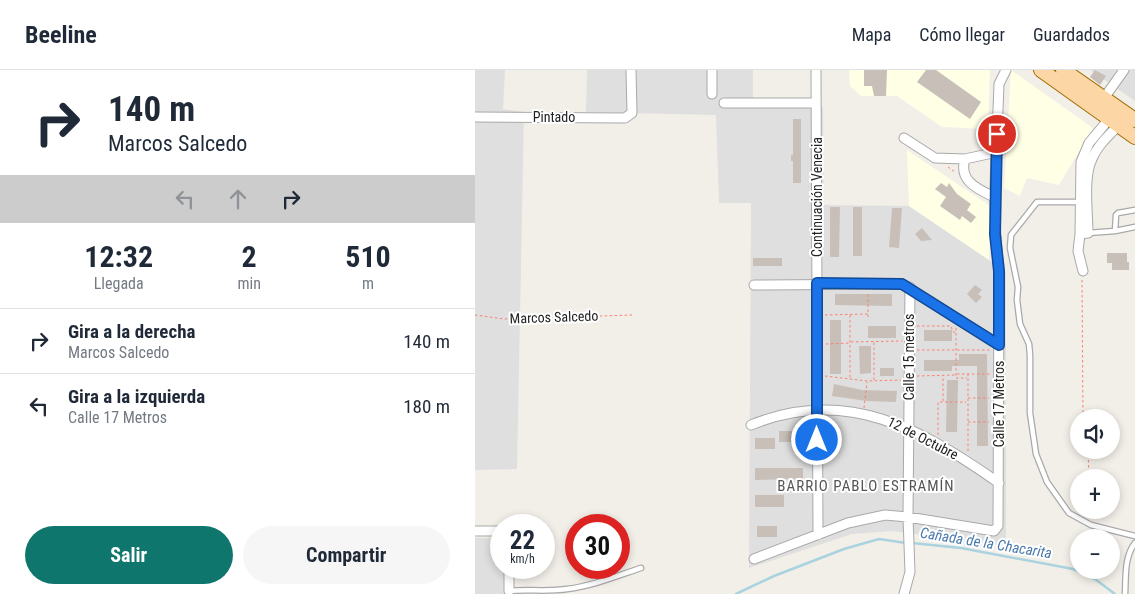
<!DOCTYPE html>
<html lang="es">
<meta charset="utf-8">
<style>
:root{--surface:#fff;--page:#f6f6f7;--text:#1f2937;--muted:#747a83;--line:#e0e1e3;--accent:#0f766e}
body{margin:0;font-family:"Roboto Condensed",sans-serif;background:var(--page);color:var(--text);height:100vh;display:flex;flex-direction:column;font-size:19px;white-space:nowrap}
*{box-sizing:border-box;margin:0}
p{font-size:16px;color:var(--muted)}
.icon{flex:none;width:28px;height:28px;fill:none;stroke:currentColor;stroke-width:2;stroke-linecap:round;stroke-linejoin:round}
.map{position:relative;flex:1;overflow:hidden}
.drawer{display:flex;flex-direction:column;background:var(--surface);width:475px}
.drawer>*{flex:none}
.banner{background:#fff;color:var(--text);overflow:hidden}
.controls{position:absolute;left:595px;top:339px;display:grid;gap:10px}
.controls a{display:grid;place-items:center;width:50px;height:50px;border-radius:50%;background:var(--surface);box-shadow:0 2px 8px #0003;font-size:25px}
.speed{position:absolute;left:15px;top:444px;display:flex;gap:10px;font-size:25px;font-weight:700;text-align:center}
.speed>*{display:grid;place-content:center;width:65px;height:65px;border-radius:50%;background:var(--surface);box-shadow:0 2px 8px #0003;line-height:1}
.speed small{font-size:12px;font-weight:400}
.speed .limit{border:8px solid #d22;background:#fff;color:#111}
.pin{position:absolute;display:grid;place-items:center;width:42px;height:42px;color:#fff;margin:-21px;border:2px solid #fff;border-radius:50%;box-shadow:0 1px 5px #0007}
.me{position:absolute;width:55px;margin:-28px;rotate:0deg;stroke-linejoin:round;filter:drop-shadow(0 0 4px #0008)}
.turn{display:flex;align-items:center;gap:18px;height:105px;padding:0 25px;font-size:22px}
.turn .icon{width:65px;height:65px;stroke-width:2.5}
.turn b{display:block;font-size:35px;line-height:42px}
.lanes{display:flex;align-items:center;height:48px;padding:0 25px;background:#0003;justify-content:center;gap:25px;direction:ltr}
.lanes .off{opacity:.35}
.eta{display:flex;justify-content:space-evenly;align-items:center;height:85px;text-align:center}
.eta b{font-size:30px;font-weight:700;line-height:35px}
.primary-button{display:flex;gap:10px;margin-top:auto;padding:10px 25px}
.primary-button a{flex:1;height:58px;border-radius:30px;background:var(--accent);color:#fff;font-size:20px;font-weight:700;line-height:58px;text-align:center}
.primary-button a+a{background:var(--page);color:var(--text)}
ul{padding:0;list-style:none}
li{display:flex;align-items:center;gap:15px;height:65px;padding:0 25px;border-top:1px solid var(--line)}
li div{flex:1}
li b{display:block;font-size:19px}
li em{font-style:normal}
header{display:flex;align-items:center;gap:30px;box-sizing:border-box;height:70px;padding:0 25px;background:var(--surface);border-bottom:1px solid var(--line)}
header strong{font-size:24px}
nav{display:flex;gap:28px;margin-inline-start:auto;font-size:18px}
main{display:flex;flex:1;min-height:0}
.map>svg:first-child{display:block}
</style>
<header>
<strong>Beeline</strong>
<nav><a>Mapa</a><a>Cómo llegar</a><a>Guardados</a></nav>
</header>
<main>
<section class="drawer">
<div class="banner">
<div class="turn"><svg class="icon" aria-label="right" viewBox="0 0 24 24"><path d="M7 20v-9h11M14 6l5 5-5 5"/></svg><div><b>140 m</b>Marcos Salcedo</div></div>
<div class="lanes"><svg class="icon off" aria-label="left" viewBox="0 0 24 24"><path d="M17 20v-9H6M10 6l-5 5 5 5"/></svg><svg class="icon off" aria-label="ahead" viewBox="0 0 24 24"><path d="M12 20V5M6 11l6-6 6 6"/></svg><svg class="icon" aria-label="right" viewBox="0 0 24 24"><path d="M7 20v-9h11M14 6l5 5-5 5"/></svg></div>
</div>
<div class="eta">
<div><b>12:32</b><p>Llegada</p></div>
<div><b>2</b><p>min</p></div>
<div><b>510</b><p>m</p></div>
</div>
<ul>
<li><svg class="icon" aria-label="right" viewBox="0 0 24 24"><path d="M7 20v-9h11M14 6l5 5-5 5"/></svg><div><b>Gira a la derecha</b><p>Marcos Salcedo</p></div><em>140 m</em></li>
<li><svg class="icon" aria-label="left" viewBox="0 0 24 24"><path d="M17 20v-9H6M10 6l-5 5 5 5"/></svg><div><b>Gira a la izquierda</b><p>Calle 17 Metros</p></div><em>180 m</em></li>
</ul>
<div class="primary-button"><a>Salir</a><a>Compartir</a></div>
</section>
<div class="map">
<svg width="660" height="524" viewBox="0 0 660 524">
<rect width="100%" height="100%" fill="#f2efe9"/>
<path fill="#e0dfdf" d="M 0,0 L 30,0 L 28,39 L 49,42 L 42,399 L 0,400 Z
M 112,0 L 278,0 L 278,38 L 348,37 L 349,135 L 434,136 L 514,190 L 531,203 L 531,476 L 418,461 L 377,464 L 274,498 L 276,133 L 244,133 L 241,45 L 111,42 Z
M 615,0 L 660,0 L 660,31 Z
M 0,468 L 26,468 L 26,498 L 38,498 L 37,524 L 0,524 Z"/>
<path fill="#ffffe5" d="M 374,0 L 515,0 L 513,59 L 467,57 L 422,26 L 386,26 L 375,16 Z
M 536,0 L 618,58 L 584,115 L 552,108 L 545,126 L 529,118 Z
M 432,80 L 515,136 L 514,190 L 434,136 Z"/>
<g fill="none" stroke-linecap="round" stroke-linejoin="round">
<path stroke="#aad3df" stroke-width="2.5" d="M 437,473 L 486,478 L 598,499 L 620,509 L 640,524
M 261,524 L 299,506 L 369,479 L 404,469 L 431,473"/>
</g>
<path fill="#c7bfb8" d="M 389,0 L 412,0 L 411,26 L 399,26 L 397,16 L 389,16 Z
M 451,0 L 461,0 L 506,32 L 495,49 L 442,12 Z
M 620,0 L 631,6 L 625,15 L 615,7 Z
M 318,49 L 326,49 L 326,113 L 318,113 L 318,91 L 316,91 L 316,85 L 318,85 Z
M 466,113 L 472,117 L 474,113 L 482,124 L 496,134 L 492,140 L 501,147 L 496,153 L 487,146 L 485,150 L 465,136 L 471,127 L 460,119 Z
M 355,137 L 365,137 L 364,187 L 355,187 Z
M 378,137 L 387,137 L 387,186 L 378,186 Z
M 417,138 L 427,138 L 424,178 L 414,177 Z
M 447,158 L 457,170 L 446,171 L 440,164 Z
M 632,183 L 652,183 L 652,192 L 654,192 L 654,200 L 637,200 L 637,193 L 632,193 Z
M 278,188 L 307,188 L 307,196 L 278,196 Z
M 500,215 L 507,220 L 503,224 L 507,227 L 501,233 L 492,224 Z
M 360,224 L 417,224 L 417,236 L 360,235 Z
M 355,250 L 366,250 L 366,304 L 355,304 Z
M 393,256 L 421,256 L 421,268 L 393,268 Z
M 449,260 L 477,260 L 477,271 L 449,271 Z
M 384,276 L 396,276 L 396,303 L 385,304 Z
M 484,284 L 512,284 L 513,376 L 502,376 L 502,296 L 477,296 L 477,301 L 449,301 L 449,290 L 484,290 Z
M 405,298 L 419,298 L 419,306 L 405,306 Z
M 472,310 L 483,310 L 482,362 L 471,362 Z
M 359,314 L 387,320 L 422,321 L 421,332 L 392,331 L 357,326 Z
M 304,361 L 328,361 L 328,372 L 304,372 Z
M 280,368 L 300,368 L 300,379 L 280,379 Z
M 280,398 L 328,398 L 328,409 L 280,410 Z
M 280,425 L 309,425 L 309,437 L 280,437 Z
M 282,456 L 302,456 L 302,467 L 282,467 Z"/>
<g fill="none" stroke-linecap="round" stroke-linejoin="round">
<g stroke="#a9a9a9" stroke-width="7">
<path id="service" d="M 605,132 L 562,132 L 536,165 L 535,178 L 543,217 L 542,230 L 545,254 L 554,274 L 555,285 L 555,343 L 561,384 L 572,412 L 594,443 L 616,455 L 660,466
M 640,161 L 660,157
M 613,163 L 640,161 L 641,145 L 643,143 L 660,140
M 34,521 C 52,519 74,522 92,519 C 117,516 142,506 166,498
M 650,524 C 651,507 649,487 660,473"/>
</g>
<g stroke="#a9a9a9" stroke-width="11">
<path id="minor" d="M 341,0 L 343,465
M 237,24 L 237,0
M 627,31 L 649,0
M 249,33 L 341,33
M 0,47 L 150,48 L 157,43 L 156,0
M 429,68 L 460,88 L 490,89 L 522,82
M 490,89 C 483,111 503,119 519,127
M 605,164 L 613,163 C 613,143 608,107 617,89 C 622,76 634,65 644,55
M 608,201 L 603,181 L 605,164 L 606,92 L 614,73 L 634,49
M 279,215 L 427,214 L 524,275
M 276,355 C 371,316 447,359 524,413
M 0,461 L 26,461
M 279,489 L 373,453 L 410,445 L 433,447 L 519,461 L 523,456 L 524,201 C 516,139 522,76 524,14 L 531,0
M 34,498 L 34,521
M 429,524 L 435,502 L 433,447 L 435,217"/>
</g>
<g stroke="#a06b00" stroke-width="16">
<path id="primary" d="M 566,0 L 660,67
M 588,0 L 660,50"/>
</g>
<path stroke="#fa8072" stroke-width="1" stroke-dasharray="2.5 2.5" stroke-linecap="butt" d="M 473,97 L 480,102
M 607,210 L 608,348
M 0,245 L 29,249 L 158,245
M 350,245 L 393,244
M 375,245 L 375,308
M 393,247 L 393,222
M 442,256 L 476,256 L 478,262 L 481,262
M 481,258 L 481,308 L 492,308
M 376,272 L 427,271
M 351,274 L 375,273
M 442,280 L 516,280
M 482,304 L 516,304
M 350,306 L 392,311 L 426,310
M 442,306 L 480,305
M 399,310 L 399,272
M 493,328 L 514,328
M 468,331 L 468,306
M 389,338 L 392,312
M 493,352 L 514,352
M 463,365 L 463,332 L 491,332
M 613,380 L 614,408
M 493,381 L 493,304
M 624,440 L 629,449"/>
<use href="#service" stroke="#fff" stroke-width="4.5"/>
<use href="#minor" stroke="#fff" stroke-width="9"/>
<use href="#primary" stroke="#fcd6a4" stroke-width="14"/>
</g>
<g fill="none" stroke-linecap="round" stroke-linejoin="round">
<g stroke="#114b97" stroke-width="12">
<path id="route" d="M 342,370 L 342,213 L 427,214 L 524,275 L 524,201 L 520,164 L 522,64"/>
</g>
<use href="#route" stroke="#1a73e8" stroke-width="9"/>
</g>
<g text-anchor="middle" stroke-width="4" stroke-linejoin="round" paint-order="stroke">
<g font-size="14" fill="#222" stroke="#fff">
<text x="79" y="52">Pintado</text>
<text transform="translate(342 127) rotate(-90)" y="5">Continuación Venecia</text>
<text transform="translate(79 247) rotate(-2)" y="5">Marcos Salcedo</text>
<text transform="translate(434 287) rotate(-90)" y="5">Calle 15 metros</text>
<text transform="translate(524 334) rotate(-90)" y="5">Calle 17 Metros</text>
<text transform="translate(448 368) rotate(27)" y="5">12 de Octubre</text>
</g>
<g font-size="15" letter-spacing="1" fill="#555" stroke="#fff">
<text x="391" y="421">BARRIO PABLO ESTRAMÍN</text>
</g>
<g font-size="15" font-style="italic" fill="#4a7aab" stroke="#fff">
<text transform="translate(511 473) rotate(9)" y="5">Cañada de la Chacarita</text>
</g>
</g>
</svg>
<div class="controls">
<a><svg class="icon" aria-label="sound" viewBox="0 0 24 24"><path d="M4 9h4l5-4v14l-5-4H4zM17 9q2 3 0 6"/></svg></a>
<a>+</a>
<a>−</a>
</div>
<div class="speed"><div>22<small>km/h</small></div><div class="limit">30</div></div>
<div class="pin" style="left:522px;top:64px;background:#d93025"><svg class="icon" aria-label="arrive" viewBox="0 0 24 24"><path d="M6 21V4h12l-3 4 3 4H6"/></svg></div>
<svg class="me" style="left:342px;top:370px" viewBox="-20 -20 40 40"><circle r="17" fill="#1a73e8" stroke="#fff" stroke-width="3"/><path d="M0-11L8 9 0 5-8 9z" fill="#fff"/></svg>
</div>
</main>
